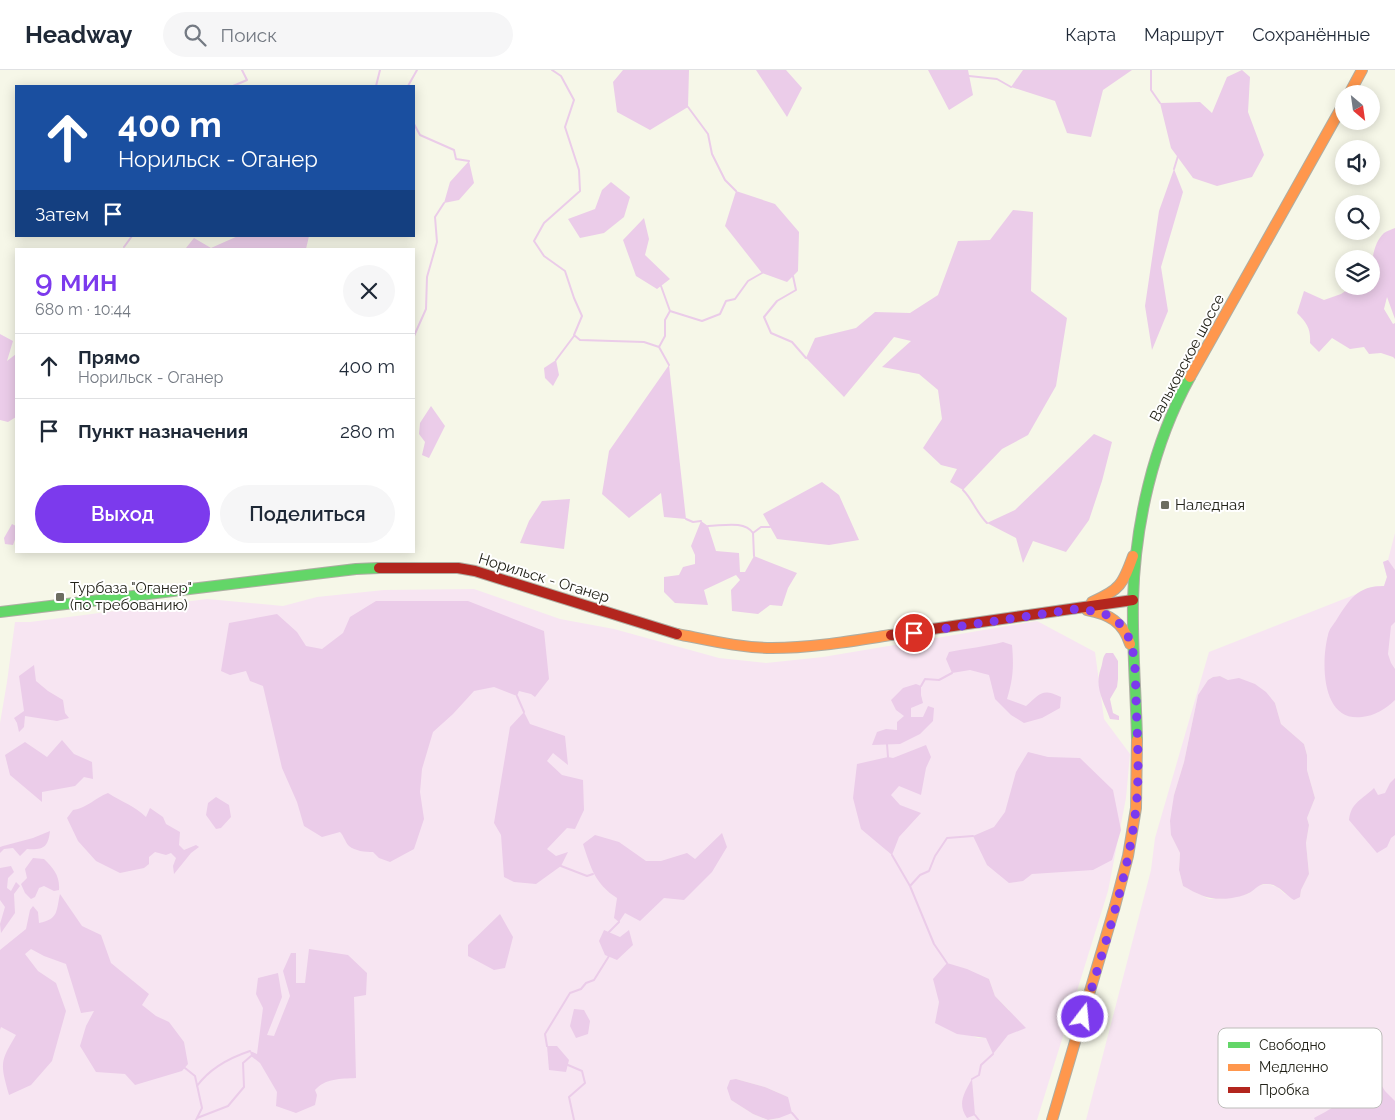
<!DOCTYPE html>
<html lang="ru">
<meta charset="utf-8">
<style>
:root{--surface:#fff;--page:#f6f6f7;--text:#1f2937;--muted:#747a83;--line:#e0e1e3;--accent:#7c3aed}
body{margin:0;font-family:Raleway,sans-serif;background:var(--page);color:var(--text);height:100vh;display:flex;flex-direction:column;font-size:19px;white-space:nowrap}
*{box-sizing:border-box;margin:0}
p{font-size:16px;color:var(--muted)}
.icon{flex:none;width:28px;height:28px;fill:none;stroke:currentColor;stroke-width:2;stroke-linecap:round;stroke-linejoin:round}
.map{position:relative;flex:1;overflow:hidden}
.side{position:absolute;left:15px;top:178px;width:400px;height:305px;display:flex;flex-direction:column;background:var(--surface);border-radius:0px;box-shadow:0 2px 12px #0003}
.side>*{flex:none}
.guide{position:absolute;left:15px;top:15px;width:400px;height:152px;border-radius:0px;box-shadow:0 2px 12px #0003;background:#1a4fa0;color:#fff;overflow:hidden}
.needle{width:32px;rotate:151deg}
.controls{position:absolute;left:1335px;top:15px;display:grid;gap:10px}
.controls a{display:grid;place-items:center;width:45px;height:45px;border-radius:50%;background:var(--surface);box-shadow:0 2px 12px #0003;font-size:25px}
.pin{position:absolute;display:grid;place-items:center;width:42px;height:42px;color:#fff;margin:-21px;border:2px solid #fff;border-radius:50%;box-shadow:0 1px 5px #0007}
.me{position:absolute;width:55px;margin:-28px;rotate:16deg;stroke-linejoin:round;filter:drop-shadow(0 0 4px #0008)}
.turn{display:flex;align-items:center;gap:18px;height:105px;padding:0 20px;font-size:22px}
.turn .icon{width:65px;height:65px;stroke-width:2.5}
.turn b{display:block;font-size:35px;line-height:42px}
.then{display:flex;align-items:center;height:48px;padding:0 20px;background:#0003;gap:10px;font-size:19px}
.round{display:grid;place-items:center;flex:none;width:52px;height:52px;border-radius:26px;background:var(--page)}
.headline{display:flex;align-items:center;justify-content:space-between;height:85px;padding:0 20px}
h1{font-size:30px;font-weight:600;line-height:38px;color:var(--accent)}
.cta{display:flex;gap:10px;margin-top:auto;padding:10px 20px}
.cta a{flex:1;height:58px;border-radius:30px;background:var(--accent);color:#fff;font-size:20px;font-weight:600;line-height:58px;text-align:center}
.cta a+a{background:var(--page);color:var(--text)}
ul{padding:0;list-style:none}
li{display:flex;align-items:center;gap:15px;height:65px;padding:0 20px;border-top:1px solid var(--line)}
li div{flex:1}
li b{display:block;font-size:19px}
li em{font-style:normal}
header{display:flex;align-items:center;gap:30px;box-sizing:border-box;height:70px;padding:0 25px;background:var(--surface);border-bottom:1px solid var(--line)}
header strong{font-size:24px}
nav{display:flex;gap:28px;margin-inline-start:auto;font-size:18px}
.search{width:350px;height:45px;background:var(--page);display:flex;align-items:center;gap:12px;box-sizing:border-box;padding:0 18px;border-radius:28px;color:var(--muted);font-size:19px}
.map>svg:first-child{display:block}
</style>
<header>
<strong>Headway</strong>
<div class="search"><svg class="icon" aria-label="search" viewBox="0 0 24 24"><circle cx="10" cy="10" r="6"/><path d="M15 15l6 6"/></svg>Поиск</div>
<nav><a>Карта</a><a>Маршрут</a><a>Сохранённые</a></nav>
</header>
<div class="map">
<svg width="1395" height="1050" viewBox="0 0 1395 1050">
<rect width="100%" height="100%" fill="#f6f7e8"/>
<path fill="#f7e5f2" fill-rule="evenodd" d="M 1395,463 L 1395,1050 L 1086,1050 L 1151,800 L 1155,768 L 1209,582 L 1377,516 L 1384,516 L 1387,507 L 1383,492 L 1388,490 ZM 1220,606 L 1275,633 L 1281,654 L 1304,674 L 1307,685 L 1307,700 L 1315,728 L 1307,748 L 1309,755 L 1306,773 L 1309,804 L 1301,820 L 1300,827 L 1285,824 L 1277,817 L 1268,814 L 1256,816 L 1248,824 L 1220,829 L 1209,829 L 1183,816 L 1179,800 L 1180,783 L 1171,765 L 1174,725 L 1184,692 L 1198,625 L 1208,610 L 1213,607 Z
M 474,519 L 560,549 L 614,559 L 719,588 L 766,593 L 823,587 L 1037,551 L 1095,582 L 1104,649 L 1130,684 L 1126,728 L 1108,821 L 1037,1050 L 770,1050 L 779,1048 L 788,1027 L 765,1017 L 736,1009 L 731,1030 L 753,1044 L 768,1050 L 0,1050 L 0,653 L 7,612 L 15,552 L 30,552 L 207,529 L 283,536 L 317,527 L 384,520 ZM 989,909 L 995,926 L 1009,940 L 987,968 L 978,968 L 936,953 L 939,932 Z"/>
<path fill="#ebcce9" d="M 623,0 L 689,0 L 688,37 L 650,60 L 617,42 L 613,12 Z
M 756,0 L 786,0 L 802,18 L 787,47 Z
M 928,0 L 968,0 L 973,25 L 949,40 Z
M 1023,0 L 1132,0 L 1103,20 L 1091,67 L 1067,63 L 1055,31 L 1011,17 Z
M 1242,0 L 1250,7 L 1248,42 L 1264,85 L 1252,107 L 1217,116 L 1193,108 L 1171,78 L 1160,33 L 1200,32 L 1212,43 L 1227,7 Z
M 469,91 L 474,113 L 459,130 L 444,133 L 450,112 Z
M 1174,99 L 1183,122 L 1161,197 L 1168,241 L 1152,280 L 1145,236 L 1159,141 Z
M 611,112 L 630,127 L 624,147 L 604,163 L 580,168 L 568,149 L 595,139 L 602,120 Z
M 736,121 L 775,134 L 799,162 L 798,201 L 787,212 L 762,203 L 725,156 Z
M 1013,140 L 1033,142 L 1031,221 L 1067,248 L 1056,316 L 1028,365 L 1002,379 L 963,420 L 950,412 L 957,399 L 941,395 L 923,378 L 942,349 L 938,320 L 919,304 L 882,297 L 911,271 L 894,267 L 844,327 L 806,288 L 815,268 L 856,258 L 875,242 L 910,243 L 938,225 L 958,171 L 990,170 Z
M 644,148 L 649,169 L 645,185 L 670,209 L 657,219 L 636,206 L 623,170 Z
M 1395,158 L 1395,249 L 1387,227 L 1384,239 L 1393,254 L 1395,253 L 1395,289 L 1393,287 L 1381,283 L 1369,284 L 1364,277 L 1350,279 L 1332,268 L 1319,282 L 1310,273 C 1311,259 1307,253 1297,243 L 1304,221 L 1324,230 L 1341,224 L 1353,216 L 1371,216 C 1371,200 1371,175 1384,163 C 1387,161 1392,159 1395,158 Z
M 238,166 L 309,166 L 306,179 L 186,178 L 194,168 L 211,178 Z
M 0,264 L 13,271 L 7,291 L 16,284 L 16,347 L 8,352 L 0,350 Z
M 556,290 L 559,305 L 553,316 L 545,308 L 544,298 Z
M 669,295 L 686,449 L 664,447 L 661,423 L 629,448 L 602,424 L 609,381 Z
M 431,336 L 445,356 L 429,388 L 422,385 L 425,372 L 419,364 L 420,353 Z
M 1094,364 L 1112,372 L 1102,411 L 1089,450 L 1066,482 L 1033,471 L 1023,493 L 1016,468 L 987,453 L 1015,440 Z
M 822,412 L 839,425 L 859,470 L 829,475 L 777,469 L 763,444 Z
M 570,429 L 564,479 L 520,473 L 529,451 L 542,431 Z
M 701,451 L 708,456 L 716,481 L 739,483 L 740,502 L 745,502 L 754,486 L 797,503 L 788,518 L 782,536 L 770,535 L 758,544 L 732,541 L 731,520 L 740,510 L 736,505 L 704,520 L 708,535 L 675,533 L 664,522 L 664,507 L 679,505 L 683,497 L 695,494 L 695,485 L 691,476 Z
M 12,454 L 16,456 L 16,467 L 13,475 L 5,474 L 4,468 Z
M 1388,490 L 1395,500 L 1395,552 L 1391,556 L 1388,584 L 1391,593 L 1395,599 L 1395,630 C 1386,639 1374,646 1362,647 C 1321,652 1321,592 1328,565 C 1329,559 1334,554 1337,549 C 1350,529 1357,516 1384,516 L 1387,507 L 1383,492 Z
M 376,531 L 468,531 L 544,561 L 549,609 L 535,627 L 531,624 L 519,621 L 517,626 L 494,617 L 474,621 L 453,644 L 433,662 L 422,699 L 420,722 L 424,749 L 414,779 L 390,792 L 379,788 L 373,782 C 365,782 355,781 349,776 C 345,772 344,766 340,762 L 322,767 L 304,756 L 297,732 L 282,698 L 263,616 L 250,611 L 246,601 L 230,605 L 221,601 L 229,553 L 277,544 L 297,562 L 306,576 L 322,579 L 343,563 L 350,547 Z
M 1003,572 L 1012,575 C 1014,597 1013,609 1007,629 L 1026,636 C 1041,623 1042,618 1061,627 L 1060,638 L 1042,648 L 1024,653 L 1011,645 L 995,629 L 989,605 L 970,600 L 952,603 L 946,589 L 949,582 C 967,578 985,577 1003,572 Z
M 1106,583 L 1113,583 L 1118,591 L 1118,609 L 1117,617 L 1110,629 L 1113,643 L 1119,646 L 1119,650 L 1110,649 C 1103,630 1094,617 1101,598 C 1103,592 1102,588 1106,583 Z
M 34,595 L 36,611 L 48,621 L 63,630 L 65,643 L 69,648 L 57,651 L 25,646 L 24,657 L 19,662 L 17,653 L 14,648 L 24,641 L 19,606 Z
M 1220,606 L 1228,610 L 1239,608 L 1255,614 L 1266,622 L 1275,633 L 1281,654 L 1304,674 L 1307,685 L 1307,700 L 1315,728 L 1307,748 L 1309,755 L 1306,773 L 1309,804 L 1301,820 L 1300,827 L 1294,830 C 1286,825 1278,814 1268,814 C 1257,813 1255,821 1247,824 C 1243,826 1236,827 1232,828 C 1211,831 1201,826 1183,816 L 1179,800 L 1180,783 L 1171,765 L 1170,751 L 1174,725 L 1184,692 L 1198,625 L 1208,610 L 1213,607 Z
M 916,614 L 921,616 L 921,625 L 923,633 L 911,638 L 911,647 L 923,647 L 928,636 L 934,638 L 933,651 L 920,664 L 900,674 L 872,675 L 877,662 L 886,659 L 897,660 L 897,652 L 904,646 L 896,640 L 891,630 L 903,618 Z
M 524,642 L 530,654 L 565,666 L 568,695 L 553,683 L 547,691 L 562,705 L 583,710 L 584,740 L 575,759 L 567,758 L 547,779 L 556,786 L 568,782 L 561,796 L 536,814 L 514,812 L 504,807 L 501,765 L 494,753 L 510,657 Z
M 62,670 L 74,684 L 92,692 L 93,709 L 84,707 L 75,716 L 42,722 L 42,732 L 10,705 L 5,685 L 25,672 L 47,687 Z
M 926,675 L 931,687 L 926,698 L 921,725 L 899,716 L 891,725 L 900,735 L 921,743 L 899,767 L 892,785 L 861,759 L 853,728 L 857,694 L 888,687 L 893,688 Z
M 1028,682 L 1048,687 L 1080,688 L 1113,720 L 1121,760 L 1112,790 L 1093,800 L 1032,804 L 1023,811 L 1009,813 L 987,795 L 973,766 L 994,757 L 1005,742 L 1016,702 Z
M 1395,708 L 1395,765 L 1391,768 L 1387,777 L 1377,783 L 1349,750 C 1351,732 1362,730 1374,718 L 1378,725 L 1385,723 L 1390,713 Z
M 108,723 C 122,732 135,736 146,747 L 150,738 L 163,747 L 166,754 L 180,762 L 179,775 L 184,780 L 196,775 L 199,777 L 191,783 L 174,804 L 173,796 L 176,788 L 171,783 L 166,785 L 155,782 L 149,787 L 149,794 L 144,798 L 120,803 L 96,791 L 78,771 L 67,748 L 73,740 C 87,738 95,728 108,723 Z
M 216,727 L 229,735 L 231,747 L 221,758 L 216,759 L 206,745 L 208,733 Z
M 50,761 C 48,778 43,780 27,779 L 20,786 L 13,778 L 4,779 L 0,783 L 0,777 L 3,776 L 33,768 Z
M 722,763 L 727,777 L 712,802 L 684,830 L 664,828 L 640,851 L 625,843 L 619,852 L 614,848 L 617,828 C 595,814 591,798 583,774 L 595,765 L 619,772 L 646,791 L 661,791 L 687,783 L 695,789 Z
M 33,788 L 44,789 C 54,799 60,806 59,820 L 54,821 L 44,816 L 39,818 L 35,827 L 31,829 L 25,823 L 21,814 L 27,808 L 25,799 Z
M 11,796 L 14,802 L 8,808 L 7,818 L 11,821 L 16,812 L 20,816 L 14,824 L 15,843 L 1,863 L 0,854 L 5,837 L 0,830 L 0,798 Z
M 60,824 L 82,856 L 101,865 L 111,893 L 149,924 L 142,935 L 156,946 L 169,952 L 184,972 L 188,994 L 182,1001 L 135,1015 L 125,1004 L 96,1002 L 80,976 L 86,956 L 94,941 L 81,943 L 66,894 L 44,886 L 31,879 L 25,884 L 38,901 L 56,913 L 66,941 L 52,991 L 31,1015 L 9,1025 C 0,993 0,992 16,965 L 1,957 L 0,960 L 0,880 L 26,859 L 30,840 L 33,836 L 38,842 L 39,853 C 59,849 56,841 60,824 Z
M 500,844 L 513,867 L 505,898 L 494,900 L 468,886 L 468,875 Z
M 604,860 L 620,867 L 629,860 L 633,875 L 617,890 L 605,885 L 599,871 Z
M 309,879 L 348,885 L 367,903 L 366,925 L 354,927 L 356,1008 C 340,1009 326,1008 315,1020 L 317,1025 L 315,1035 L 296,1043 L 276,1036 L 277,1022 L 260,993 L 251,986 L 250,981 L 257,984 L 263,938 L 256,924 L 258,908 L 278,903 L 282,927 L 267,965 L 274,966 L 290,926 L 283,901 L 291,883 L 296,883 L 296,913 L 305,913 Z
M 947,893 L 967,899 L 989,909 L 995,926 L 1026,958 L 1008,965 L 993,984 L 986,968 L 957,964 L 935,953 L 939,932 L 933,909 Z
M 574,939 L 584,940 L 590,951 L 588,964 L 576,968 L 570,956 Z
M 1362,968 L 1375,972 C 1374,983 1376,992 1374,1003 L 1385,1021 L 1395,1031 L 1395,1050 L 1315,1050 L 1314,1048 C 1339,1035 1366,1020 1351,987 L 1356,969 Z
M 547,976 L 557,976 L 569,990 L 566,1002 L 549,1000 Z
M 736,1009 L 765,1017 L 788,1027 L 792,1043 L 779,1048 L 768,1050 L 753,1044 L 731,1030 L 727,1018 L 730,1010 Z
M 972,1009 L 975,1045 L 967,1048 C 957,1034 964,1023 972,1009 Z"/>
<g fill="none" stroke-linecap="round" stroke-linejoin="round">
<path stroke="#ebcce9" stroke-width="2" d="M 552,0 L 561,6 L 574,30 L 565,57 L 579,100 L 580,121 L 544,153 L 534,171 L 544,186 L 565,201 L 574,228 L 582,246 L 574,265 L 580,270 L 644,272 L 659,277 L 669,295
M 1151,0 L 1151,20 L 1160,33
M 969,6 L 997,9 L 1011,17
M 233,16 L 247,10 L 242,0
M 376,16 L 380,0
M 408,16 L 417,0
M 688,37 L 708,64 L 712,84 L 725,110 L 736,121
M 414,54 L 420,65 L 454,80 L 456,89 L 469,91
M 1174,99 L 1178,86
M 124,177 L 132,166
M 793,206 L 796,220 L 777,231 L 764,247 L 771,263 L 792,272 L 806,288
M 661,216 L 670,241 L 702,251 L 720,244 L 726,231 L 735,229 L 748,211 L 762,203
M 414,266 L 426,239 L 427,207 L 437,172 L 435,147 L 444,133
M 659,277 L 665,266 L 665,250 L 670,241
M 556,290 L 574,266
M 963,420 C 973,430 976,442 987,453
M 686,449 L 693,452 L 701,451
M 708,456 C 722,456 744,450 753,463 L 761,457 L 770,457
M 753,463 L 754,486
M 921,616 L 925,609 L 939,610 L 952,603
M 517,626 L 524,642
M 887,674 L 888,687
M 892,785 L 910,816 L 934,874 L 947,893
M 561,796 L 587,806 L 593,804
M 910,816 L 920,805 L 929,801 L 935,786 L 947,768 L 973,766
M 609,862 L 619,852
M 547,976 L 545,964 L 570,923 L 581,919 L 586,913 L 594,910 L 609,886
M 568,995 L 582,1001 L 585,1013 L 569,1027 L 574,1050
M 185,998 L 195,1006 L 202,1038 L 196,1050
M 972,1009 L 979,1005 L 981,995 L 993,984
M 197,1016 C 210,998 229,988 250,981
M 792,1043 L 798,1050
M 975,1045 L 979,1050
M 197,1048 L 228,1036 L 244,1017 L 243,993 L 251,986"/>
<g stroke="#aeaea3" stroke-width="12">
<path id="fast" d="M 0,542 L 356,499 L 379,498
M 1137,670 C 1136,623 1132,576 1133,530 C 1135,454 1153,374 1190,307"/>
</g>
<g stroke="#aeaea3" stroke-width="12">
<path id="slow" d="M 1349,24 L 1362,0
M 1190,307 L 1344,33
M 1092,532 C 1120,520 1123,514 1133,486
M 1087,540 C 1109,544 1123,552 1130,574
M 677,564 C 708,570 740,578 772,578 C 812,578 852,571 891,565
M 1052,1050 L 1115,836 L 1128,786 L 1136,738 L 1137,670"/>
</g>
<g stroke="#aeaea3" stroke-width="12">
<path id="jam" d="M 379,498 L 458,498 L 475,501 L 677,564
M 891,565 L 1133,530"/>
</g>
<use href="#fast" stroke="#63d668" stroke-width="10"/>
<use href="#slow" stroke="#ff974d" stroke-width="10"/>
<use href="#jam" stroke="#b3261e" stroke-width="10"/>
</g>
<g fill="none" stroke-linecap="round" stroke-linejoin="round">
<path stroke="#7c3aed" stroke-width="9" stroke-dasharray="0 16.2" d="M 914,563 L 1076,539 C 1094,541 1112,542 1123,558 C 1137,576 1135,606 1136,628 C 1137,664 1140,701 1136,738 C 1128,809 1103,879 1083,947"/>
</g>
<g fill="#6c6d61" stroke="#fff" stroke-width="2">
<rect x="1160" y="430" width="10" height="10" rx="2.5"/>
<rect x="55" y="522" width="10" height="10" rx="2.5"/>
</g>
<g text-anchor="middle" stroke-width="4" stroke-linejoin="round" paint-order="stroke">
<g font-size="15" fill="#222218" stroke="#fff">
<text transform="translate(1187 288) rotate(-62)" y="5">Вальковское шоссе</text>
<text transform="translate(544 508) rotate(17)" y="5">Норильск - Оганер</text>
</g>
<g font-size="15" fill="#222218" stroke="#fff" text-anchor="start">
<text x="1175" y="440">Наледная</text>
<text x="70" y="523">Турбаза "Оганер"<tspan x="70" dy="17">(по требованию)</tspan></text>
</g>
</g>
<rect x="1218" y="958" width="164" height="80" rx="8" fill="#fff" stroke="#bdbdba" stroke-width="1"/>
<rect x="1228" y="972" width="22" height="6" fill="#63d668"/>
<rect x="1228" y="994" width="22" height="7" fill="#ff974d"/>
<rect x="1228" y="1017" width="22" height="6" fill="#b3261e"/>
<g font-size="14" fill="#222218">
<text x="1259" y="980">Свободно</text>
<text x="1259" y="1002">Медленно</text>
<text x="1259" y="1025">Пробка</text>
</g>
</svg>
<div class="controls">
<a><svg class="needle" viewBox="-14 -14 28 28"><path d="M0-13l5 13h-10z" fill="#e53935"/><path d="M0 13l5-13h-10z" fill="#747a83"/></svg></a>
<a><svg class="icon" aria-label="sound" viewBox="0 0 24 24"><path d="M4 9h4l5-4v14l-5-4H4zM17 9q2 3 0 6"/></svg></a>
<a><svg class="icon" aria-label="search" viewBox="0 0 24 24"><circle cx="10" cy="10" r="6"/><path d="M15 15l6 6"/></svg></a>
<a><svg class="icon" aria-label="layers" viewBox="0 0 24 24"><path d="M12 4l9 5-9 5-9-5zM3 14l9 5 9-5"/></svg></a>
</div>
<div class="pin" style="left:914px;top:563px;background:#d93025"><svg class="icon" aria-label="arrive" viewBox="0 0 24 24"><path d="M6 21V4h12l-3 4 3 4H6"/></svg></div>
<svg class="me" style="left:1083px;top:947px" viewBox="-20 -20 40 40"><circle r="17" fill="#7c3aed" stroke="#fff" stroke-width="3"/><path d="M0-11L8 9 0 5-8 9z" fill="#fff"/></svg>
<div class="guide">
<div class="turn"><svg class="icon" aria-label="ahead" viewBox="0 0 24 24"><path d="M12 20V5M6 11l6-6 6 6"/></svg><div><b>400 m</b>Норильск - Оганер</div></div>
<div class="then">Затем<svg class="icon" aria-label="arrive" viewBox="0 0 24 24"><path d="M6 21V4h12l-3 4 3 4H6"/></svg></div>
</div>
<section class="side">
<div class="headline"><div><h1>9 мин</h1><p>680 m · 10:44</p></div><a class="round"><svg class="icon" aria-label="close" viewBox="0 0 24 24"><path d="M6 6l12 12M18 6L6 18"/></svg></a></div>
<ul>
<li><svg class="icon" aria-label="ahead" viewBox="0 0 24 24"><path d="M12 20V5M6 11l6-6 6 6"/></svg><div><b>Прямо</b><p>Норильск - Оганер</p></div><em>400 m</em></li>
<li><svg class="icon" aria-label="arrive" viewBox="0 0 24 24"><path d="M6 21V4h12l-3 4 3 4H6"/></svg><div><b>Пункт назначения</b></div><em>280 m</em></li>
</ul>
<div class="cta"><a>Выход</a><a>Поделиться</a></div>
</section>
</div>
